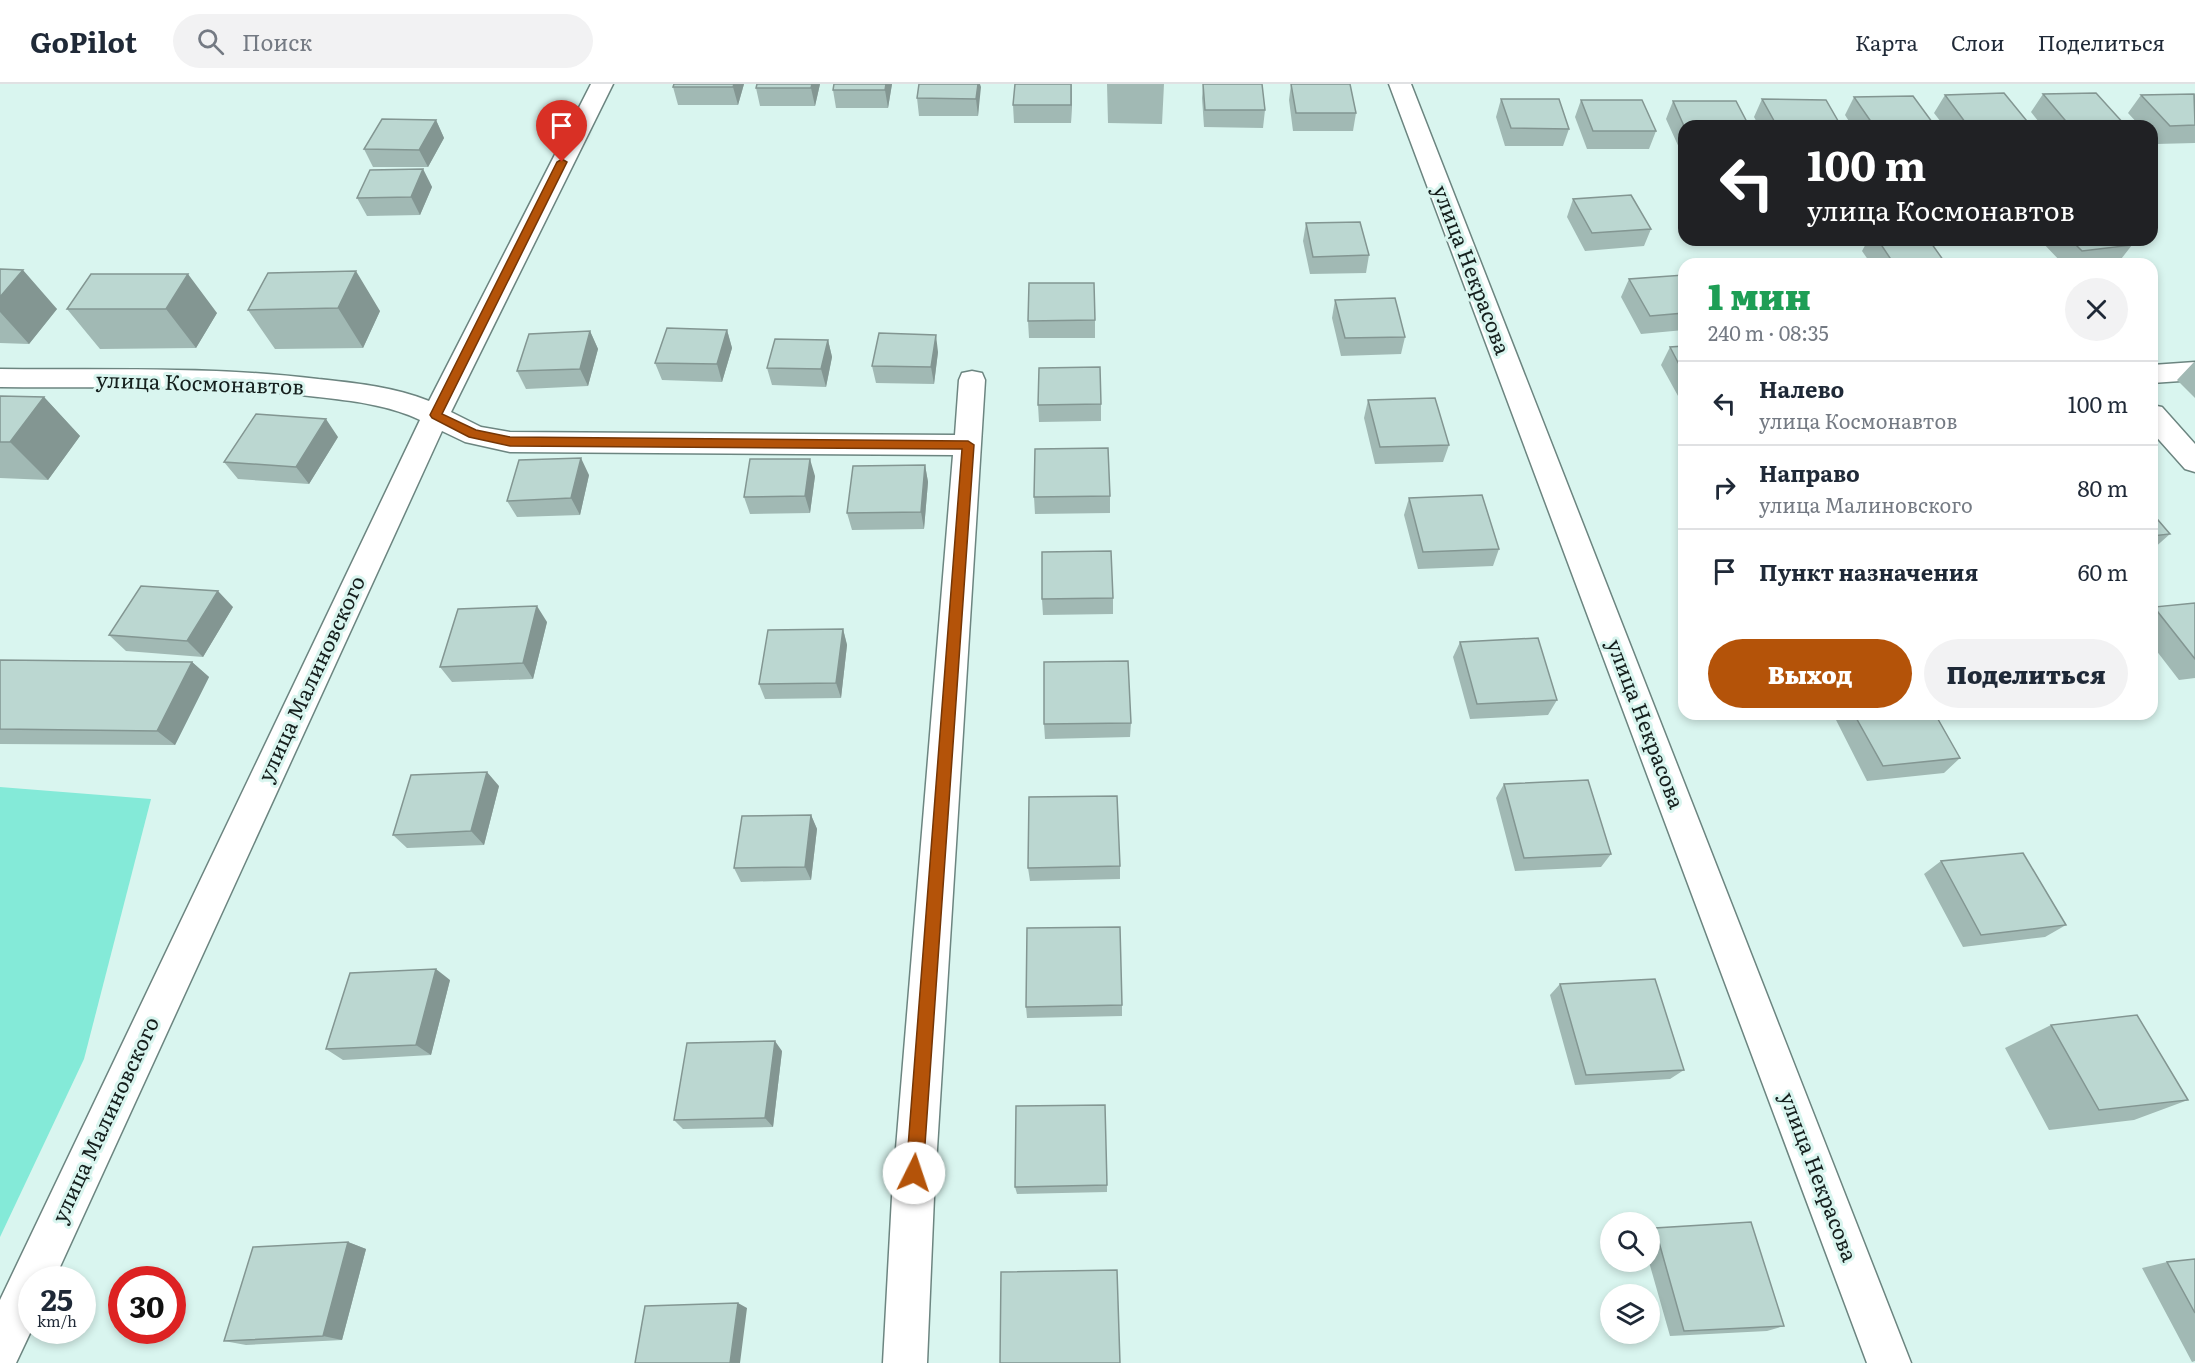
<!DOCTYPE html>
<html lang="ru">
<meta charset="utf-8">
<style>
:root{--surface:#fff;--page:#f2f2f3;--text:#1f2937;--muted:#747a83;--line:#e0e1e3;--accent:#b45309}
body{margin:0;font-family:Literata,serif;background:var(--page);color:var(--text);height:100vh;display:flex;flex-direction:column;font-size:22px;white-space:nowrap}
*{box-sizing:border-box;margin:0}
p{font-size:20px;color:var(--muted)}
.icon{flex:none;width:33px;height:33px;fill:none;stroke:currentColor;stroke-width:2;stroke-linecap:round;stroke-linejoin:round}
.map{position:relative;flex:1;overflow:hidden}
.details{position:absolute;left:1678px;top:174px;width:480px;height:462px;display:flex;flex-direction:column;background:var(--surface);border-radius:18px;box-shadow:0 3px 9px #0003}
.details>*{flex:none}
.top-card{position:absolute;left:1678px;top:36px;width:480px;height:126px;border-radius:18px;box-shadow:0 3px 9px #0003;background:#202124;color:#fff;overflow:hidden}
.fabs{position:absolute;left:1600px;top:1128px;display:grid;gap:12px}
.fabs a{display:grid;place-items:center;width:60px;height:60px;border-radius:50%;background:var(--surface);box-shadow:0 3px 9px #0003;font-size:30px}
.speed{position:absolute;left:18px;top:1182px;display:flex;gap:12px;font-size:30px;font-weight:700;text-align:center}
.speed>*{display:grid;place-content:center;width:78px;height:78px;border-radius:50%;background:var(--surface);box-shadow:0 3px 9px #0003;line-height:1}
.speed small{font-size:15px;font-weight:400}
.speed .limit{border:9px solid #d22;background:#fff;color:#111}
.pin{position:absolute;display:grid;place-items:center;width:51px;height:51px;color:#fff;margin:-62px -26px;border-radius:50% 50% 50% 0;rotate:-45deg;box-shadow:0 0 6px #0007}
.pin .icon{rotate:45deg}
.me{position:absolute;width:66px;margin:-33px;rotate:4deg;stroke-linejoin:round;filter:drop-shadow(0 0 4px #0008)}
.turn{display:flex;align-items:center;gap:21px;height:126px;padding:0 30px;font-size:27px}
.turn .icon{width:78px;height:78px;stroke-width:2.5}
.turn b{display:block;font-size:42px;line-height:51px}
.round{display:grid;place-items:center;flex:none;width:63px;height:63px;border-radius:32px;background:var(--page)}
.overview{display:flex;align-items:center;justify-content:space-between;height:102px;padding:0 30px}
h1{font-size:36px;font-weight:800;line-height:45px;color:#1e9e55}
.action{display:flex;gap:12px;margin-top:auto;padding:12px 30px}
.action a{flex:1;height:69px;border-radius:36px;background:var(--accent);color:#fff;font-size:24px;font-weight:800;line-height:69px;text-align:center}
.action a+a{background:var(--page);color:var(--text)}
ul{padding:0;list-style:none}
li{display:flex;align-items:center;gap:18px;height:84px;padding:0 30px;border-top:2px solid var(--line)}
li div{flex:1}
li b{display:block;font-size:22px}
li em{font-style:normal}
header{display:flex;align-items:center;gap:36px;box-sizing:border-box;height:84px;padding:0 30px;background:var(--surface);border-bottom:2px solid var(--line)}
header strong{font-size:28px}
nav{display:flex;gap:33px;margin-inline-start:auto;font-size:21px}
.search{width:420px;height:54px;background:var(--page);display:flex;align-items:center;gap:15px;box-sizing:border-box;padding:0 21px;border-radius:33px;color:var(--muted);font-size:22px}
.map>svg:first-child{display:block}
</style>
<header>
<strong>GoPilot</strong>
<div class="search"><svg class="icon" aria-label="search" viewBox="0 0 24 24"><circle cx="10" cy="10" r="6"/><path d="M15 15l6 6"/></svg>Поиск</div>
<nav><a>Карта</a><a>Слои</a><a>Поделиться</a></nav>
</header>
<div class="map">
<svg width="2195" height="1279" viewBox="0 0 2195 1279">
<rect width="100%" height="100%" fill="#d9f5ef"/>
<path fill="#84ead8" d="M 0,703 L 151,715 L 84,975 L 0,1153 Z"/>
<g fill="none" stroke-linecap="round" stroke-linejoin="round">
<g stroke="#6c8580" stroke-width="3">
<path id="minor" d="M 591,0 L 613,0 L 451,328 L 481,343 L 510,348 L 955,351 L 959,296 L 962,289 L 972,287 L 982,289 L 985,296 L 934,1113 L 927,1279 L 883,1279 L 892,1113 L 953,371 L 510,368 L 465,358 L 442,347 L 54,1196 L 32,1196 L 32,1245 L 16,1279 L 0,1279 L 0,1216 L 420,336 C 389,321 353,317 318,313 C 213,300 106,304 0,303 L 0,285 C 106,286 213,282 318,295 C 355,299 395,303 429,317 Z
M 1389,0 L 1411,0 L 1911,1279 L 1867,1279 Z
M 2195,278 L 2195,296 L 2152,299 L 2152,281 Z
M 2152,321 L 2162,323 L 2195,360 L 2195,388 L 2185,385 L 2152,348 Z"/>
</g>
<use href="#minor" fill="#fff" fill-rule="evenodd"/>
</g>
<path fill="#a1b9b4" d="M 674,0 L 744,0 L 738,21 L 678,21 L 673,3 Z
M 757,0 L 820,0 L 815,22 L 760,22 L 756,4 Z
M 834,0 L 892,0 L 888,24 L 836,24 L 833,6 Z
M 919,0 L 980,0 L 978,32 L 919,32 L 917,14 Z
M 1072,0 L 1071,39 L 1014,39 L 1013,21 Z
M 1107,0 L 1164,0 L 1162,40 L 1108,39 Z
M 1203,0 L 1262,0 L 1265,26 L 1263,44 L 1204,43 L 1202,14 Z
M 1291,0 L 1356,29 L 1353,47 L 1293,47 L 1289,16 Z
M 2043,10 L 2125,41 L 2124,42 L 2042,42 L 2031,28 Z
M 2195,10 L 2195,59 L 2156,60 L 2152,56 L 2152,42 L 2140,42 L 2128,29 L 2141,11 Z
M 1945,11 L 2031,42 L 1944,42 L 1934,29 Z
M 1854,13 L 1935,42 L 1852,42 L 1845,31 Z
M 1501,15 L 1569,45 L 1563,62 L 1505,62 L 1496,33 Z
M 1762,15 L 1841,42 L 1759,42 L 1754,33 Z
M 1581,16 L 1656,47 L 1649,65 L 1587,65 L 1575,33 Z
M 1673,17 L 1684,42 L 1684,68 L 1681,68 L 1666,35 Z
M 436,36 L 444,54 L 428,83 L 373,83 L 364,65 Z
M 423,85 L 432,103 L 420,131 L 367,132 L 357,114 Z
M 1573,115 L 1651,145 L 1644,162 L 1585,167 L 1567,133 Z
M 1306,139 L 1369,171 L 1366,189 L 1310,190 L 1303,157 Z
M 1868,156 L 1929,156 L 1946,180 L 1871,180 L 1862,167 Z
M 2040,156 L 2127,156 L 2132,161 L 2118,179 L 2106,180 L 2063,180 Z
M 0,185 L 57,225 L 29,260 L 0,259 Z
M 268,189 L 380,227 L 363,264 L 275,265 L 248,226 Z
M 91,190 L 217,229 L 196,264 L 100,265 L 67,225 Z
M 1684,191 L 1684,246 L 1641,250 L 1621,213 L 1629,195 Z
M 1335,216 L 1405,253 L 1401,270 L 1341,272 L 1332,234 Z
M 1095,236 L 1095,254 L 1029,254 L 1028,237 Z
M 727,246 L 732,264 L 722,298 L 662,296 L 655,279 Z
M 590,247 L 598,265 L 588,302 L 526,305 L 517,287 Z
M 828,256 L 832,273 L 826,303 L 772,301 L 767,284 Z
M 1684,262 L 1684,321 L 1683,321 L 1661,281 L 1670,263 Z
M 938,268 L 934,300 L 876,299 L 872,282 Z
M 2194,278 L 2195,278 L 2195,314 L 2177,296 Z
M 0,312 L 44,313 L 80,352 L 48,396 L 0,394 Z
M 1368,316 L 1449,361 L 1443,378 L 1375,380 L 1364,334 Z
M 1101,320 L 1101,337 L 1039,338 L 1038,321 Z
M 338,353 L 309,400 L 238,395 L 224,378 Z
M 925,381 L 928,398 L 924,445 L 852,446 L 847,429 Z
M 589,391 L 580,431 L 517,433 L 507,417 Z
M 815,392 L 810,429 L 750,430 L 744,413 Z
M 1110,412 L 1110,429 L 1035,430 L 1034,413 Z
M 1409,414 L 1499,465 L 1493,482 L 1418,485 L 1404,431 Z
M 2152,429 L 2170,450 L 2152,466 Z
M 1113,514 L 1113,530 L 1043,531 L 1042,515 Z
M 2195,519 L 2195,594 L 2179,596 L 2152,561 L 2152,525 L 2154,523 Z
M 233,523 L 203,573 L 126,567 L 109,551 Z
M 547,538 L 533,595 L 452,598 L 440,583 Z
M 843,545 L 847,561 L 841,614 L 765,615 L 759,600 Z
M 1460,558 L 1557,616 L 1548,631 L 1470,635 L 1453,573 Z
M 0,576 L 192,578 L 209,593 L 175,661 L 0,660 Z
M 1839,630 L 1935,630 L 1960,674 L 1944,689 L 1867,697 L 1835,634 Z
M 1131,639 L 1130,653 L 1045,655 L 1044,640 Z
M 1504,700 L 1611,770 L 1601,783 L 1515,787 L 1496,714 Z
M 499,702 L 484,761 L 407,764 L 393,751 Z
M 811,731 L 817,745 L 811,796 L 741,798 L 734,784 Z
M 1941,777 L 2066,841 L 2045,853 L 1963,863 L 1924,790 Z
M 1120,782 L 1120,795 L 1030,797 L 1028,784 Z
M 450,896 L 431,971 L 343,976 L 326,965 Z
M 1560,900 L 1684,986 L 1670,995 L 1575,1001 L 1550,911 Z
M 1122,921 L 1122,932 L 1027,934 L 1026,923 Z
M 2051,941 L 2188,1016 L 2134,1036 L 2049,1046 L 2005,964 Z
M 782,967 L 773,1043 L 683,1045 L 674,1036 Z
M 1107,1101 L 1107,1108 L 1017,1110 L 1015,1103 Z
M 1655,1144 L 1784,1242 L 1767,1247 L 1670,1252 L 1649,1178 L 1650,1178 L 1650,1146 Z
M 348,1158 L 366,1165 L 342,1256 L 246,1261 L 224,1257 Z
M 2195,1175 L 2195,1277 L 2192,1278 L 2142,1184 L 2167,1178 Z"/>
<path fill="#839692" d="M 734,0 L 744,0 L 738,21 L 733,3 Z
M 812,0 L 820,0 L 815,22 L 811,4 Z
M 886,0 L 892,0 L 888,24 L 885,6 Z
M 978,0 L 980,0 L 981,3 L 978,32 L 976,15 Z
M 1072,0 L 1072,10 L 1071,39 L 1071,21 Z
M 436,36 L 444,54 L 428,83 L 419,66 Z
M 423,85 L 432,103 L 420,131 L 411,113 Z
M 23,186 L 57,225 L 29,260 L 0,228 L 0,213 Z
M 356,187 L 380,227 L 363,264 L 338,224 Z
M 188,190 L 217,229 L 196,264 L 166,225 Z
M 727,246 L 732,264 L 722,298 L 717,280 Z
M 590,247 L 598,265 L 588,302 L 580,285 Z
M 936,251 L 938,268 L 934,300 L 931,283 Z
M 828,256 L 832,273 L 826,303 L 821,285 Z
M 44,313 L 80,352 L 48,396 L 10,358 Z
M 326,335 L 338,353 L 309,400 L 296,383 Z
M 581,374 L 589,391 L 580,431 L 571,414 Z
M 810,375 L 815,392 L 810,429 L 805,412 Z
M 925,381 L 928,398 L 924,445 L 921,428 Z
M 218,507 L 233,523 L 203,573 L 187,557 Z
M 537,522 L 547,538 L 533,595 L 523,579 Z
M 843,545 L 847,561 L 841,614 L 836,599 Z
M 192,578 L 209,593 L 175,661 L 157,647 Z
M 487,688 L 499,702 L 484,761 L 471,747 Z
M 811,731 L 817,745 L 811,796 L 805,783 Z
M 436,885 L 450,896 L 431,971 L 416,961 Z
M 775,957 L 782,967 L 773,1043 L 765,1034 Z
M 348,1158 L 366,1165 L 342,1256 L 323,1252 Z
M 738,1219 L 747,1224 L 740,1279 L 730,1279 Z"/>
<path fill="#bbd7d1" stroke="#839692" stroke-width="1.5" d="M 674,0 L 734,0 L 733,3 L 673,3 Z
M 757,0 L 812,0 L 811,4 L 756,4 Z
M 834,0 L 886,0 L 885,6 L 833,6 Z
M 919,0 L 978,0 L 976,15 L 917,14 Z
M 1015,0 L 1071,0 L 1071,21 L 1013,21 Z
M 1203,0 L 1262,0 L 1265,26 L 1205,26 Z
M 1291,0 L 1350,0 L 1356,29 L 1296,29 Z
M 2004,9 L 2031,42 L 1968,42 L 1945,11 Z
M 2096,9 L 2125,41 L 2070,42 L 2043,10 Z
M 2194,10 L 2195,41 L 2170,42 L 2141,11 Z
M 1913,12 L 1935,42 L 1874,42 L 1854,13 Z
M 1501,15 L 1559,15 L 1569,45 L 1511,44 Z
M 1762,15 L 1826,16 L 1841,42 L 1777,42 Z
M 1581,16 L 1642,16 L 1656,47 L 1593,47 Z
M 1673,17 L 1736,17 L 1749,42 L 1684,42 Z
M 382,35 L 436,36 L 419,66 L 364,65 Z
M 423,85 L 411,113 L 357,114 L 370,86 Z
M 1631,111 L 1651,145 L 1592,149 L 1573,115 Z
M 1360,138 L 1369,171 L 1313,173 L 1306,139 Z
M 1878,156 L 1929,156 L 1946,180 L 1894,180 Z
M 2071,156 L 2127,156 L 2132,161 L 2082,167 Z
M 0,185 L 23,186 L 0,213 Z
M 356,187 L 338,224 L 248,226 L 268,189 Z
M 91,190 L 188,190 L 166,225 L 67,225 Z
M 1684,191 L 1684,229 L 1650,232 L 1629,195 Z
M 1029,199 L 1094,199 L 1095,236 L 1028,237 Z
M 1395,214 L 1405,253 L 1345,254 L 1335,216 Z
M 667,244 L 727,246 L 717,280 L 655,279 Z
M 590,247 L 580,285 L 517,287 L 529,250 Z
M 879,249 L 936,251 L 931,283 L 872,282 Z
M 775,255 L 828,256 L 821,285 L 767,284 Z
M 1684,262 L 1684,290 L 1670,263 Z
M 1100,283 L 1101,320 L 1038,321 L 1039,284 Z
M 0,312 L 44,313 L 10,358 L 0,358 Z
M 1435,314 L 1449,361 L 1380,363 L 1368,316 Z
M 256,330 L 326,335 L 296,383 L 224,378 Z
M 1108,364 L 1110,412 L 1034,413 L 1035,365 Z
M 581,374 L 571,414 L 507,417 L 519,376 Z
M 750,375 L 810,375 L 805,412 L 744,413 Z
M 925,381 L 921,428 L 847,429 L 853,382 Z
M 1482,411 L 1499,465 L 1423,468 L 1409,414 Z
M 2152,429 L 2170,450 L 2152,452 Z
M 1111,467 L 1113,514 L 1042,515 L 1042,468 Z
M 141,502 L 218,507 L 187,557 L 109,551 Z
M 2195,519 L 2195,575 L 2154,523 Z
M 537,522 L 523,579 L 440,583 L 458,525 Z
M 843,545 L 836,599 L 759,600 L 768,546 Z
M 1538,554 L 1557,616 L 1477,620 L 1460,558 Z
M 0,576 L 192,578 L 157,647 L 0,645 Z
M 1128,577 L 1131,639 L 1044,640 L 1044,578 Z
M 1854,630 L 1935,630 L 1960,674 L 1883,682 Z
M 487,688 L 471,747 L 393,751 L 411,691 Z
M 1588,696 L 1611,770 L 1524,774 L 1504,700 Z
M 1117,712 L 1120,782 L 1028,784 L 1029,713 Z
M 811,731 L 805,783 L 734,784 L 742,732 Z
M 2023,769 L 2066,841 L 1981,851 L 1941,777 Z
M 1120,843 L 1122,921 L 1026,923 L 1027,844 Z
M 436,885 L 416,961 L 326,965 L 350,889 Z
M 1655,895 L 1684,986 L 1586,991 L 1560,900 Z
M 2137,931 L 2188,1016 L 2099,1026 L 2051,941 Z
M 775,957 L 765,1034 L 674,1036 L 687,959 Z
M 1105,1021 L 1107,1101 L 1015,1103 L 1016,1022 Z
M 1751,1138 L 1784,1242 L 1684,1247 L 1655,1144 Z
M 348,1158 L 323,1252 L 224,1257 L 253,1163 Z
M 2195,1175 L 2195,1229 L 2167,1178 Z
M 1117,1186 L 1120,1279 L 1000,1279 L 1001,1188 Z
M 738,1219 L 730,1279 L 635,1279 L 645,1222 Z"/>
<path fill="#b45309" stroke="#753606" stroke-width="1.5" d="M 562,75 L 567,78 L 442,330 L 476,346 L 510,353 L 968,357 L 974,361 L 923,1089 L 920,1095 L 914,1098 L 908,1095 L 906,1089 L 962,365 L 510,362 L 469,353 L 432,334 L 430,331 L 557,78 Z"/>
<g text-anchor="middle" stroke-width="6" stroke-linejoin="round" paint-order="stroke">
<g font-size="21" fill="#151f1d" stroke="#d9f5ef">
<text transform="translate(1471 186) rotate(69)" y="7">улица Некрасова</text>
<text transform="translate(200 300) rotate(2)" y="7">улица Космонавтов</text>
<text transform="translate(312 595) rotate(-65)" y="7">улица Малиновского</text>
<text transform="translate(1645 640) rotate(69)" y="7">улица Некрасова</text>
<text transform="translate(106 1036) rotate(-65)" y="7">улица Малиновского</text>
<text transform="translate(1818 1093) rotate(69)" y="7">улица Некрасова</text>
</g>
</g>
</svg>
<div class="fabs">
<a><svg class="icon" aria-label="search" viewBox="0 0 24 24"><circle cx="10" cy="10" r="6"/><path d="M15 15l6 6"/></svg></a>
<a><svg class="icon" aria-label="layers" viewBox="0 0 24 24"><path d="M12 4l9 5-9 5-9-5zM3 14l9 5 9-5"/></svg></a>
</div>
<div class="speed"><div>25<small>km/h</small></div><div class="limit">30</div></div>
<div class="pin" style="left:562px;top:78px;background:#d93025"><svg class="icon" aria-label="arrive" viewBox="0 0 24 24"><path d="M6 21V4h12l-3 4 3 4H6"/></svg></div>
<svg class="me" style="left:914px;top:1089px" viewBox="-20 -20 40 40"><circle r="19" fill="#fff"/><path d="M0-13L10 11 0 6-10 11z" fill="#b45309"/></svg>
<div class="top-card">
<div class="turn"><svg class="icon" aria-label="left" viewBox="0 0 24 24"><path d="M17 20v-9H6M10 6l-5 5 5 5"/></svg><div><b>100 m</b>улица Космонавтов</div></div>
</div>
<section class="details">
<div class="overview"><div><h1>1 мин</h1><p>240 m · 08:35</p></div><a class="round"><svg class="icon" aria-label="close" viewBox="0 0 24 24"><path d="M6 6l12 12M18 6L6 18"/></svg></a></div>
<ul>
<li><svg class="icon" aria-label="left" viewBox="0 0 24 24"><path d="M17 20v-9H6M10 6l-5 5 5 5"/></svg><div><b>Налево</b><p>улица Космонавтов</p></div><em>100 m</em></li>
<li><svg class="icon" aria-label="right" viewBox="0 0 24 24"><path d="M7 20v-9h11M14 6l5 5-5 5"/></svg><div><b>Направо</b><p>улица Малиновского</p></div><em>80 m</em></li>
<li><svg class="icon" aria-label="arrive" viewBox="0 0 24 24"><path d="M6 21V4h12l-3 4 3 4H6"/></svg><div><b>Пункт назначения</b></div><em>60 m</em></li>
</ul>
<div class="action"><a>Выход</a><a>Поделиться</a></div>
</section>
</div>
